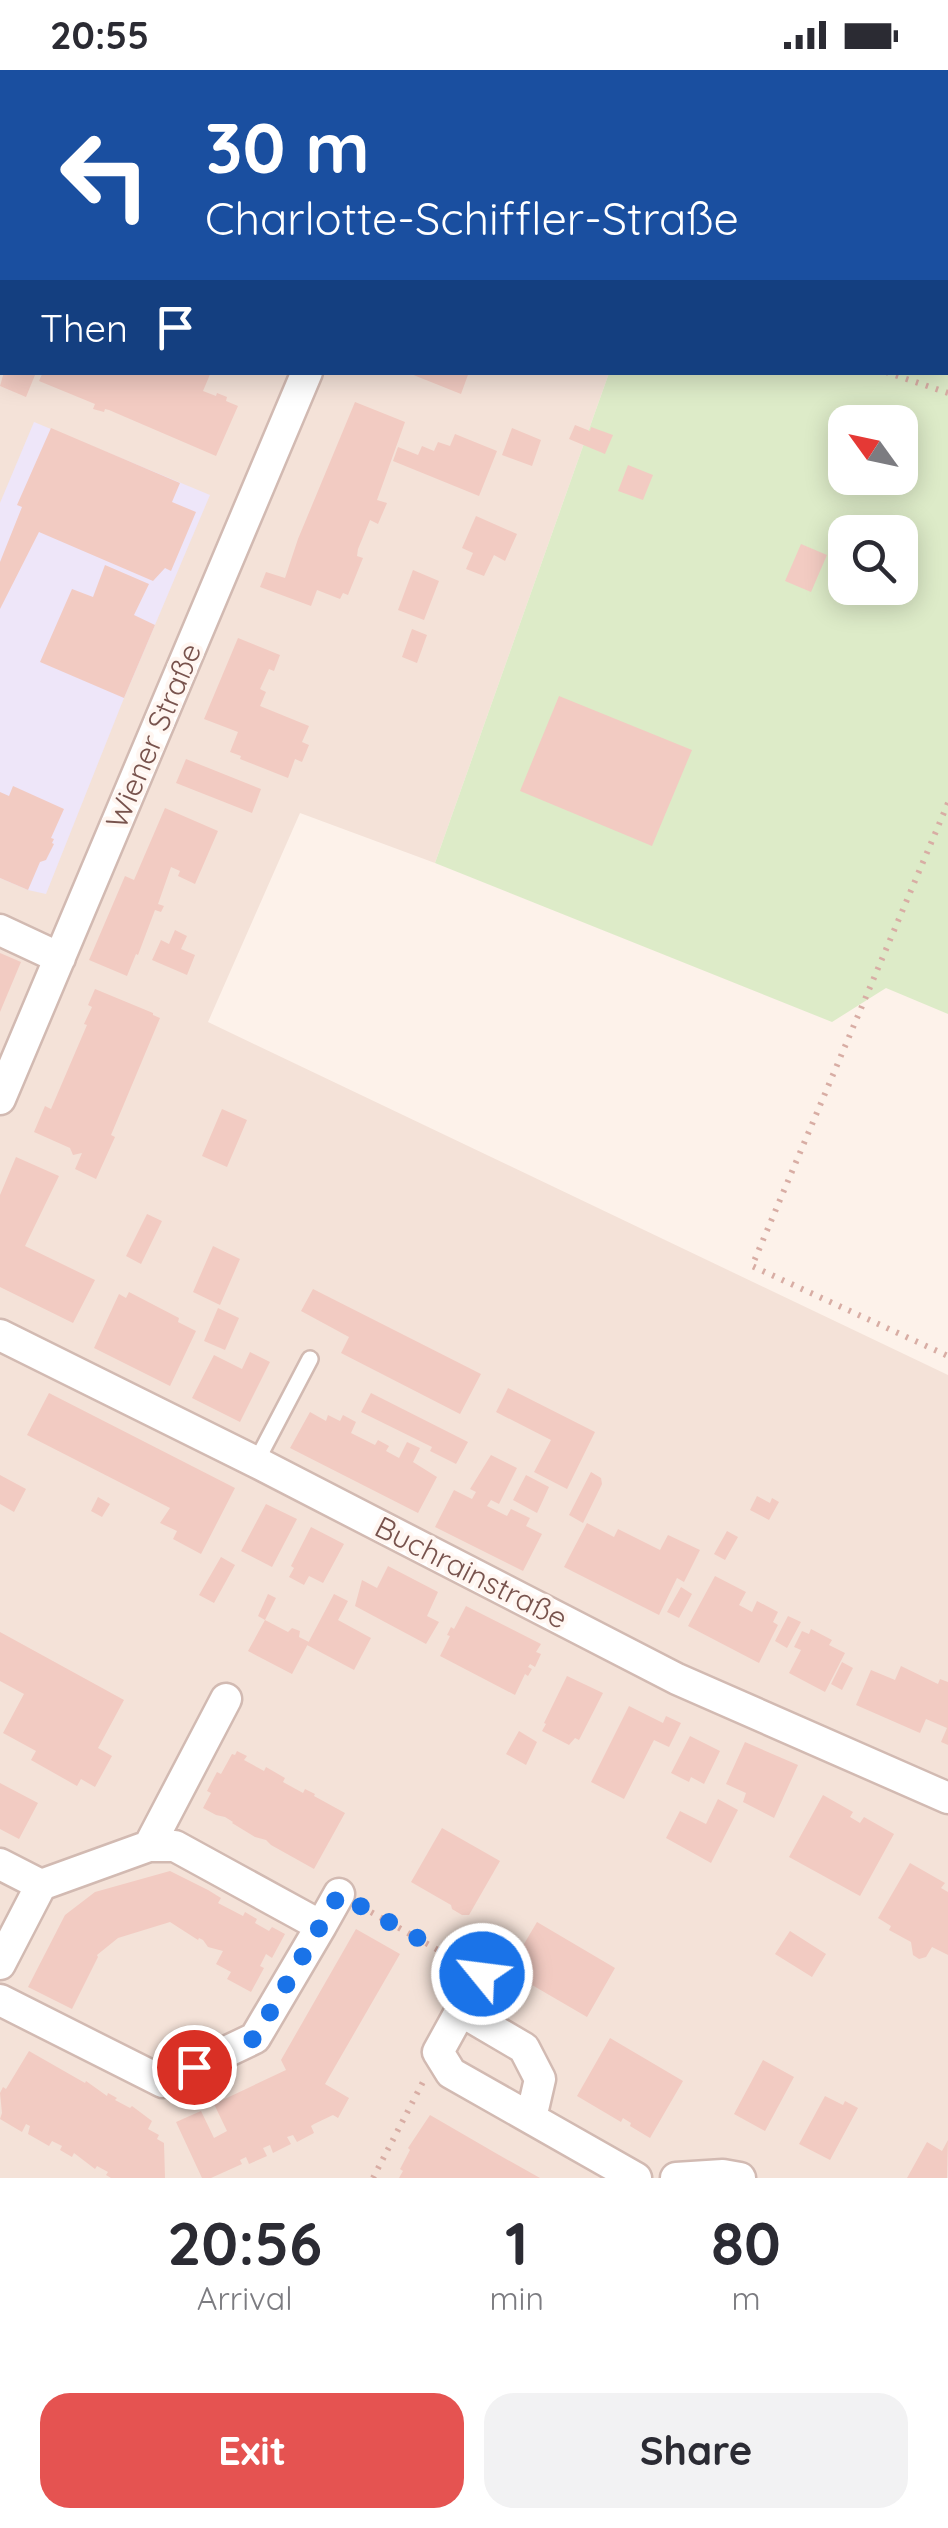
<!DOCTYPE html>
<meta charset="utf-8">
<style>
:root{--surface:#fff;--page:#f2f2f3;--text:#2b2b33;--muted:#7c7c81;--accent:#e55351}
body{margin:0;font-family:Quicksand,sans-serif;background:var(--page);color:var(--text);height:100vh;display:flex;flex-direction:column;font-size:38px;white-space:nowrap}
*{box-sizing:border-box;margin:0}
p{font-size:32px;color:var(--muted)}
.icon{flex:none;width:55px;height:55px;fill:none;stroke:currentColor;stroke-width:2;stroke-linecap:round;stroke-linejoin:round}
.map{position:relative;height:2108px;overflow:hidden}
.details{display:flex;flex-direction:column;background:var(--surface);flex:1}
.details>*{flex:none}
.hud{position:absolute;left:0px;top:0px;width:950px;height:305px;box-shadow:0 5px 25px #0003;background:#1a4fa0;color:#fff;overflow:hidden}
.needle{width:65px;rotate:303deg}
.tools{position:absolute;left:828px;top:335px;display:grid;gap:20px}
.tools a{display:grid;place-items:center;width:90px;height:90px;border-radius:20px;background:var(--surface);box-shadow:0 5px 25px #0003;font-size:50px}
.pin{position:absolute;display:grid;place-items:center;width:85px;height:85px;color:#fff;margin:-42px;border:5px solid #fff;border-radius:50%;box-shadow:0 2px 10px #0007}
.me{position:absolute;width:110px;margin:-55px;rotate:299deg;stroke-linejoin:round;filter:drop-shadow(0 0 8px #0008)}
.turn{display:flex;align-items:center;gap:35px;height:210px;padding:0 40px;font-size:45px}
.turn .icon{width:130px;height:130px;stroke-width:2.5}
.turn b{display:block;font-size:70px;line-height:85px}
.then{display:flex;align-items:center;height:95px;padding:0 40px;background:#0003;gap:20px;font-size:38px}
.eta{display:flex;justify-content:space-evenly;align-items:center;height:170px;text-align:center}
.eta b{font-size:60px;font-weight:800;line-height:70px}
.cta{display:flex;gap:20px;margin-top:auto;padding:20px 40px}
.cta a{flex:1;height:115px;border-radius:30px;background:var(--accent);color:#fff;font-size:40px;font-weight:800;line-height:115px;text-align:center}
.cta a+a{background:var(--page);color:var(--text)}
.status{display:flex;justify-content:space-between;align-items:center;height:70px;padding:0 50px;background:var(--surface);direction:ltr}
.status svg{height:28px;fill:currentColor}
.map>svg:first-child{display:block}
</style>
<div class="status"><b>20:55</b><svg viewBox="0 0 49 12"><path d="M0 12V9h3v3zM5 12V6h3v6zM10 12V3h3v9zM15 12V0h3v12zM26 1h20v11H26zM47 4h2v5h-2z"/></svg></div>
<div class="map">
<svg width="948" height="2108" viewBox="0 0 948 2108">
<rect width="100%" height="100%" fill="#fdf2ea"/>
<path fill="#f4e2d8" d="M 0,0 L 716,0 L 715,2 L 2,2 L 2,302 L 609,303 L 435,793 L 300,743 L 208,952 L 948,1305 L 948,2108 L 0,2108 Z"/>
<path fill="#eee6f9" d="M 34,352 L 210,425 L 124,628 L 46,824 L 28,820 L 0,808 L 0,433 Z"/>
<path fill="#ddebc8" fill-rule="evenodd" d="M 190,0 L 371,0 L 370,2 L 189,2 Z
M 717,0 L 948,0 L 948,944 L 886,918 L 832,952 L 435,793 L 609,303 L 948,302 L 948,2 L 716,2 ZM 845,352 L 900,352 L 900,408 L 845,408 ZM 845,462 L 900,462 L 900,518 L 845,518 Z"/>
<path fill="#f2cbc2" d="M 4,302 L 28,302 L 35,305 L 26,327 L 0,316 Z
M 43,302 L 211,302 L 203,321 L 216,326 L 217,323 L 227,327 L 226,331 L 238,336 L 216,386 L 109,340 L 105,339 L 104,342 L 93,339 L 95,334 L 39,311 Z
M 406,302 L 469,302 L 461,324 Z
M 355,332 L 405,352 L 377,430 L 387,433 L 378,454 L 370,450 L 358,479 L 357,486 L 363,488 L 348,525 L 343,523 L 340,529 L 317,520 L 311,536 L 260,517 L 266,502 L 285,508 L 298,469 Z
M 575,355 L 590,361 L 591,357 L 613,365 L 605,384 L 569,369 Z
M 51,358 L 180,413 L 172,432 L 196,442 L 171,501 L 165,498 L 153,511 L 39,462 L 0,539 L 0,492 L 22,437 L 17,435 Z
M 512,358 L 541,370 L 532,396 L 502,385 Z
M 455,364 L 497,381 L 479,426 L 393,391 L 398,377 L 418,385 L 422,376 L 434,381 L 438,372 L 450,376 Z
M 628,395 L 653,405 L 643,430 L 618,421 Z
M 476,446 L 517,464 L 505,491 L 494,485 L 484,506 L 466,499 L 473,483 L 462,478 Z
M 801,474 L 827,485 L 811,522 L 785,511 Z
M 105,495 L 149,514 L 134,545 L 155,555 L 124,628 L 40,592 L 72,519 L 93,527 Z
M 413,500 L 439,511 L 424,550 L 398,540 Z
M 412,559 L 427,565 L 417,593 L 402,587 Z
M 238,568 L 280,585 L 274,601 L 269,599 L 260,619 L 266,622 L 260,636 L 309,656 L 302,672 L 309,675 L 302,692 L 295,689 L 288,708 L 240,689 L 241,686 L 230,682 L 238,662 L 204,649 Z
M 559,626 L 692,680 L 652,776 L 520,721 Z
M 186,689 L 261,719 L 252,743 L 176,713 Z
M 13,716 L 64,739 L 51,768 L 54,769 L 52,773 L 54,774 L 46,790 L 40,792 L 28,820 L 0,808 L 0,722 L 9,726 Z
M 165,738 L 218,761 L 195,814 L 178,806 L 180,801 L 171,797 L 158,834 L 164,836 L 161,842 L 155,840 L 138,885 L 136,884 L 127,906 L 89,890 L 125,806 L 134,810 Z
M 175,860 L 187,866 L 181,879 L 195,885 L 187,905 L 152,890 L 161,870 L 169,874 Z
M 0,883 L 21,892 L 0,942 Z
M 95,919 L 153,943 L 153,945 L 160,948 L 111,1065 L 115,1067 L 96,1109 L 75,1099 L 82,1083 L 73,1085 L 70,1078 L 34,1062 L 45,1036 L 51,1039 L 87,955 L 84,954 L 92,937 L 88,935 Z
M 222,1039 L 247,1050 L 227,1097 L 202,1086 Z
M 16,1087 L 59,1106 L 25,1176 L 95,1210 L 73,1253 L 0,1217 L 0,1125 Z
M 147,1144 L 162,1151 L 141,1194 L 126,1186 Z
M 213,1176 L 240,1189 L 220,1235 L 193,1222 Z
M 313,1219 L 481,1304 L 460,1344 L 341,1283 L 349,1267 L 301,1241 Z
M 129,1222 L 179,1248 L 178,1252 L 196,1261 L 170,1316 L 94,1278 L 119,1224 L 126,1228 Z
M 218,1238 L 239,1248 L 225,1280 L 204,1271 Z
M 250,1282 L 270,1292 L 240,1352 L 192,1328 L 214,1285 L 242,1299 Z
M 508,1318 L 595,1362 L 567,1419 L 534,1402 L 551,1370 L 496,1342 Z
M 49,1323 L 235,1418 L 201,1484 L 173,1469 L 177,1461 L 160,1453 L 170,1438 L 27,1365 Z
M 371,1323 L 468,1372 L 456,1394 L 430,1381 L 432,1377 L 361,1342 Z
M 310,1342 L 326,1351 L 328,1345 L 340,1351 L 343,1345 L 356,1352 L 351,1363 L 375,1375 L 378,1370 L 389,1376 L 386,1381 L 399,1388 L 407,1372 L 420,1378 L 413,1392 L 437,1407 L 418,1443 L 290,1378 Z
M 491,1385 L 517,1398 L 499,1434 L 491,1430 L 487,1436 L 507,1446 L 511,1439 L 530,1448 L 526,1456 L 542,1464 L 523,1501 L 435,1457 L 454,1420 L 472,1429 L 476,1422 L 470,1419 Z
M 591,1402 L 601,1408 L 602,1414 L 583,1453 L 569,1445 Z
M 0,1405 L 26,1419 L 14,1442 L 0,1434 Z
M 526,1405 L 549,1417 L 537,1443 L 513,1430 Z
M 757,1426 L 770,1433 L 772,1428 L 779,1432 L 769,1450 L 750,1440 Z
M 98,1427 L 110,1434 L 102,1447 L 91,1441 Z
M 266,1434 L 297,1449 L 272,1497 L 241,1481 Z
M 587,1453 L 614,1467 L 618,1459 L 660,1480 L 668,1465 L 700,1480 L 684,1512 L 677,1508 L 659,1545 L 564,1497 Z
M 311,1457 L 344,1474 L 323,1513 L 309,1506 L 304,1515 L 289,1507 L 294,1498 L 291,1496 Z
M 727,1461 L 738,1467 L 725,1490 L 714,1484 Z
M 221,1487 L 235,1495 L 214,1533 L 199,1525 Z
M 388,1496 L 438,1522 L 427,1546 L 439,1552 L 426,1574 L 355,1536 L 362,1510 L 377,1518 Z
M 715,1506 L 746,1522 L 739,1535 L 752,1542 L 757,1531 L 778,1542 L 773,1552 L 778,1555 L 759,1593 L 688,1556 Z
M 681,1517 L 692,1524 L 679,1548 L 667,1542 Z
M 268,1524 L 276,1528 L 265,1550 L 258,1546 Z
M 334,1524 L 348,1531 L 338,1550 L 371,1568 L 354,1600 L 307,1575 Z
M 466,1536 L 541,1574 L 536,1582 L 541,1584 L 535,1597 L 530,1594 L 528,1597 L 532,1599 L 528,1606 L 525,1604 L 515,1625 L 440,1586 L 450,1566 L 447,1565 L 451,1557 L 454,1559 Z
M 788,1546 L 801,1552 L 787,1578 L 775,1571 Z
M 265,1550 L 288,1562 L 292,1558 L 300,1561 L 299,1567 L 309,1572 L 292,1604 L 248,1581 Z
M 811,1559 L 832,1570 L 829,1575 L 845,1583 L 825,1622 L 789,1603 L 801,1580 L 794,1577 L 802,1561 L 809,1564 Z
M 0,1562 L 124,1630 L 98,1678 L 112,1686 L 95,1717 L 81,1709 L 77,1716 L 31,1690 L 36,1681 L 3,1663 L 24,1624 L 0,1611 Z
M 842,1592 L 853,1598 L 842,1620 L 831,1614 Z
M 901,1596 L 938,1614 L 940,1609 L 948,1612 L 948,1675 L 941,1672 L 947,1658 L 926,1649 L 920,1663 L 856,1635 L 871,1600 L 895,1610 Z
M 567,1606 L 603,1623 L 579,1670 L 575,1668 L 569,1675 L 542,1661 L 546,1654 L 544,1653 Z
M 629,1636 L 663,1653 L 666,1646 L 681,1653 L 669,1677 L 654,1670 L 624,1729 L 591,1712 Z
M 519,1661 L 537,1672 L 526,1695 L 506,1684 Z
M 690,1666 L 720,1681 L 704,1714 L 691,1707 L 689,1712 L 671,1703 Z
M 745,1672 L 798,1695 L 774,1748 L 743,1732 L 746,1723 L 726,1714 Z
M 237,1681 L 247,1686 L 244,1690 L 264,1701 L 266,1697 L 285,1708 L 283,1712 L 303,1723 L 305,1719 L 315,1724 L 314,1726 L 345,1743 L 314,1799 L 271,1775 L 266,1770 L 255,1767 L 232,1753 L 233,1752 L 225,1747 L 216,1745 L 203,1738 L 211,1723 L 207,1721 L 217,1702 L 221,1704 L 232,1684 L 235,1685 Z
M 0,1713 L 38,1733 L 19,1769 L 0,1759 Z
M 823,1725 L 853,1742 L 850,1747 L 860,1753 L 864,1747 L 894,1764 L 860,1826 L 789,1787 Z
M 718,1729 L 738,1740 L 711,1793 L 666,1768 L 680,1741 L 706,1754 Z
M 442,1758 L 500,1791 L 469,1845 L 462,1845 L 452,1839 L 451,1835 L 411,1812 Z
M 910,1793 L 945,1813 L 941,1818 L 948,1822 L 948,1885 L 932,1877 L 926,1887 L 919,1889 L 913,1885 L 911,1872 L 889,1860 L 891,1856 L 878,1848 Z
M 170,1801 L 208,1820 L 221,1828 L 218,1833 L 243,1846 L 245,1842 L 257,1849 L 255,1853 L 269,1861 L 272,1857 L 285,1864 L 272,1888 L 266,1884 L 260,1896 L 264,1898 L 251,1922 L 227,1909 L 231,1902 L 216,1894 L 223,1881 L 208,1877 L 203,1870 L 199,1868 L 198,1870 L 170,1852 L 118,1868 L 97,1885 L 98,1887 L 72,1939 L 28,1917 L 65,1845 L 95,1822 Z
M 537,1852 L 615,1898 L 587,1947 L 508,1901 Z
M 356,1859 L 400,1884 L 325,2014 L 349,2028 L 338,2048 L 333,2045 L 314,2054 L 311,2056 L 314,2063 L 297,2072 L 293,2065 L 287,2067 L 291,2074 L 273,2083 L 270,2075 L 263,2078 L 267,2086 L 249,2094 L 246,2087 L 240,2090 L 242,2094 L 211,2108 L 202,2108 L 176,2052 L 201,2041 L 214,2068 L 227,2061 L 214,2034 L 286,2000 L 281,1990 Z
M 790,1861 L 826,1884 L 812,1907 L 775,1884 Z
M 610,1968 L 683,2011 L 650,2068 L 630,2056 L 631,2053 L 623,2048 L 621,2052 L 577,2026 Z
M 29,1981 L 85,2013 L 86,2011 L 107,2026 L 108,2023 L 117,2028 L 115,2030 L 130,2038 L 132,2036 L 152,2051 L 148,2059 L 159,2065 L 157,2069 L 164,2073 L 165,2108 L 111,2108 L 106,2105 L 108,2102 L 97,2096 L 95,2099 L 74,2083 L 72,2087 L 60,2080 L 62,2076 L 52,2071 L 49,2076 L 28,2064 L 30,2056 L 26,2054 L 22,2062 L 0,2049 L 2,2043 L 0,2023 L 3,2017 L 6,2019 Z
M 763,1990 L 794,2007 L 765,2061 L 734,2044 Z
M 825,2026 L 843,2035 L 845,2031 L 858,2038 L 830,2090 L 799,2074 Z
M 430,2045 L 499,2085 L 540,2108 L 399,2108 L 403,2101 L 400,2099 L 410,2080 L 408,2078 Z
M 948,2070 L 947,2108 L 907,2108 L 927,2072 L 942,2081 Z"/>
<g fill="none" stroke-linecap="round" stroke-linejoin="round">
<g stroke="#d2bab2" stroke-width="20">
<path id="lane" d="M 256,1392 L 310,1289"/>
</g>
<g stroke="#d2bab2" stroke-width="35">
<path id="street" d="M 423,2 L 424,0
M 0,15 L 2,16
M 0,57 L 2,51
M 0,860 L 60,888
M 0,1029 L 307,302
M 0,1265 L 256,1392 L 677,1609 L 948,1728
M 149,1776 L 175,1776 L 321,1856 L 339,1824
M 0,1794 L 41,1815
M 0,1894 L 41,1815 L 149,1776 L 226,1629
M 468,1897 L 481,1904 L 438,1982 L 451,2003 L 636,2108
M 0,1930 L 163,2012 L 255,1968 L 321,1856
M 461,1941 L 524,1978 L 540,2009 L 531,2048
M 676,2108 L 723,2105 L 740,2108"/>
</g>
<path stroke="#d8ada4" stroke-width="6" stroke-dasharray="2.5 8" stroke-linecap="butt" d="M 216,2 L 217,0
M 886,302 L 948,323
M 948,733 L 752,1196 L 948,1286
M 362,1837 L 447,1885
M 373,2108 L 424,2010"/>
<use href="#lane" stroke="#fff" stroke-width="15"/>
<use href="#street" stroke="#fff" stroke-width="30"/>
</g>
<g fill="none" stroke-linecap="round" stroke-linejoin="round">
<path stroke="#1a73e8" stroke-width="18" stroke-dasharray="0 32.4" d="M 194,1997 L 255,1968 L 339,1824 L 482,1904"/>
</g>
<g text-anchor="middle" stroke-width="8" stroke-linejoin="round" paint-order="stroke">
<g font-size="30" fill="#78534d" stroke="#fff6f1">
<text transform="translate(154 666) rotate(-67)" y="10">Wiener Straße</text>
<text transform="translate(471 1503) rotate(27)" y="10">Buchrainstraße</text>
</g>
</g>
</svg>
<div class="tools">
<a><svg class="needle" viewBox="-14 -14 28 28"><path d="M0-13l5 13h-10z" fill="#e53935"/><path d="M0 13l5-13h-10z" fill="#7c7c81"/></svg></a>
<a><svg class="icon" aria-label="search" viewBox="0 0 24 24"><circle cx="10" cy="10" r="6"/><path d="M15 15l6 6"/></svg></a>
</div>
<div class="pin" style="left:194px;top:1997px;background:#d93025"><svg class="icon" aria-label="arrive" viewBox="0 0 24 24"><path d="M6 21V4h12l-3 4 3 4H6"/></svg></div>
<svg class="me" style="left:482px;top:1904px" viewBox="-20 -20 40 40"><circle r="17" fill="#1a73e8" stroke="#fff" stroke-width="3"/><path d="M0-11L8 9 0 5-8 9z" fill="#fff"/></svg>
<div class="hud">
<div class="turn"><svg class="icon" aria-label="left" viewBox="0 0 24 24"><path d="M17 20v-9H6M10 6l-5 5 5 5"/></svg><div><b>30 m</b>Charlotte-Schiffler-Straße</div></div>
<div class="then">Then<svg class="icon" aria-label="arrive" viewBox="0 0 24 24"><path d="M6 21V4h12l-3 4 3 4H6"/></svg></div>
</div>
</div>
<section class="details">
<div class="eta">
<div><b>20:56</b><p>Arrival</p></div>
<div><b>1</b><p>min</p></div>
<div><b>80</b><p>m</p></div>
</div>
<div class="cta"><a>Exit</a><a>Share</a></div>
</section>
